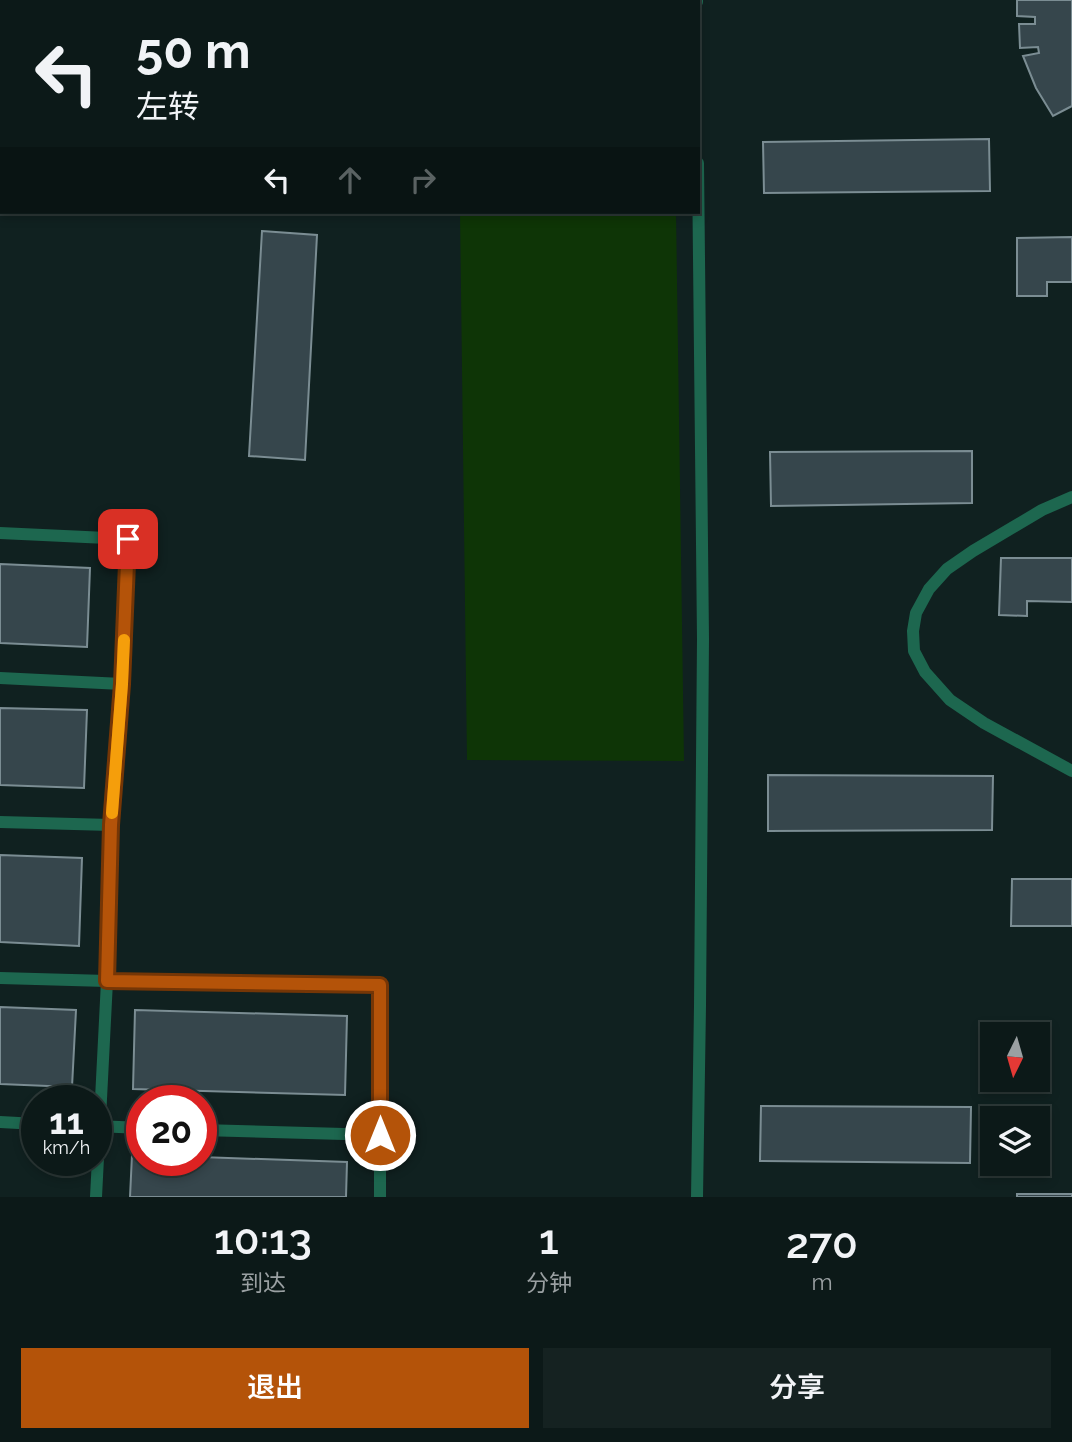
<!DOCTYPE html>
<html lang="zh">
<meta charset="utf-8">
<style>
:root{--surface:#0c1918;--page:#152221;--text:#f1f3f6;--muted:#9aa0a2;--line:#2c3837;--accent:#b45309}
body{margin:0;font-family:Raleway,"Noto Sans SC",sans-serif;background:var(--page);color:var(--text);height:100vh;display:flex;flex-direction:column;font-size:26px;white-space:nowrap}
*{box-sizing:border-box;margin:0}
p{font-size:23px;color:var(--muted)}
.icon{flex:none;width:38px;height:38px;fill:none;stroke:currentColor;stroke-width:2;stroke-linecap:round;stroke-linejoin:round}
.map{position:relative;height:1197px;overflow:hidden}
.panel{display:flex;flex-direction:column;background:var(--surface);flex:1}
.panel>*{flex:none}
.hud{position:absolute;left:0px;top:0px;width:700px;height:214px;box-shadow:0 4px 10px #0003,0 0 0 2px var(--line);background:#0c1918;color:var(--text);overflow:hidden}
.needle{width:46px;rotate:185deg}
.tools{position:absolute;left:980px;top:1022px;display:grid;gap:14px}
.tools a{display:grid;place-items:center;width:70px;height:70px;border-radius:0px;background:var(--surface);box-shadow:0 4px 10px #0003,0 0 0 2px var(--line);font-size:35px}
.speed{position:absolute;left:21px;top:1085px;display:flex;gap:14px;font-size:35px;font-weight:700;text-align:center}
.speed>*{display:grid;place-content:center;width:91px;height:91px;border-radius:50%;background:var(--surface);box-shadow:0 4px 10px #0003,0 0 0 2px var(--line);line-height:1}
.speed small{font-size:18px;font-weight:400}
.speed .limit{border:10px solid #d22;background:#fff;color:#111}
.pin{position:absolute;display:grid;place-items:center;width:60px;height:60px;color:#fff;margin:-30px;border-radius:14px;box-shadow:0 4px 10px #0006}
.me{position:absolute;width:77px;margin:-38px;rotate:0deg;stroke-linejoin:round;filter:drop-shadow(0 0 5px #0008)}
.turn{display:flex;align-items:center;gap:24px;height:147px;padding:0 21px;font-size:32px}
.turn .icon{width:91px;height:91px;stroke-width:2.5}
.turn b{display:block;font-size:49px;line-height:60px}
.lanes{display:flex;align-items:center;height:66px;padding:0 21px;background:#0003;justify-content:center;gap:35px;direction:ltr}
.lanes .off{opacity:.35}
.eta{display:flex;justify-content:space-evenly;align-items:center;height:119px;text-align:center}
.eta b{font-size:42px;font-weight:600;line-height:49px}
.action{display:flex;gap:14px;margin-top:auto;padding:14px 21px}
.action a{flex:1;height:80px;border-radius:0px;background:var(--accent);color:#fff;font-size:28px;font-weight:600;line-height:80px;text-align:center}
.action a+a{background:var(--page);color:var(--text)}
.map>svg:first-child{display:block}
</style>
<div class="map">
<svg width="1072" height="1197" viewBox="0 0 1072 1197">
<rect width="100%" height="100%" fill="#102120"/>
<path fill="#0e3506" d="M 460,212 L 676,212 L 684,761 L 467,760 Z"/>
<path fill="#36464c" stroke="#7b8d93" stroke-width="2" d="M 1017,0 L 1072,0 L 1072,106 L 1053,116 L 1036,88 L 1023,56 L 1039,53 L 1038,47 L 1020,48 L 1019,24 L 1035,24 L 1035,17 L 1017,16 Z
M 989,139 L 990,191 L 764,193 L 763,142 Z
M 262,231 L 317,235 L 305,460 L 249,456 Z
M 1072,237 L 1072,282 L 1047,282 L 1047,296 L 1017,296 L 1017,238 Z
M 972,451 L 972,503 L 771,506 L 770,452 Z
M 1001,558 L 1072,558 L 1072,602 L 1027,601 L 1027,616 L 999,615 Z
M 0,564 L 90,568 L 87,647 L 0,643 Z
M 0,708 L 87,710 L 84,788 L 0,785 Z
M 768,775 L 993,776 L 992,830 L 768,831 Z
M 0,855 L 82,858 L 79,946 L 0,942 Z
M 1012,879 L 1072,879 L 1072,926 L 1011,926 Z
M 0,1007 L 76,1010 L 72,1087 L 0,1084 Z
M 135,1010 L 347,1016 L 345,1095 L 133,1089 Z
M 761,1106 L 971,1107 L 970,1163 L 760,1161 Z
M 132,1155 L 142,1155 L 142,1160 L 201,1160 L 201,1157 L 347,1162 L 346,1197 L 130,1197 Z
M 1017,1194 L 1072,1194 L 1072,1197 L 1017,1197 Z"/>
<g fill="none" stroke-linecap="round" stroke-linejoin="round">
<path stroke="#1d674f" stroke-width="12" d="M 697,0 L 697,2
M 1072,497 L 1042,510 L 973,551 L 947,569 L 929,589 L 916,613 L 913,631 L 914,651 L 925,672 L 950,700 L 984,723 L 1072,771
M 0,533 L 128,539 L 122,684 L 111,825 L 107,981 L 96,1197
M 0,678 L 122,684
M 0,822 L 111,825
M 0,978 L 107,981 L 380,985 L 380,1197
M 0,1122 L 37,1124
M 96,1126 L 142,1128
M 201,1130 L 380,1135
M 697,1197 L 700,1006 L 703,639 L 698,163"/>
<path stroke="#1d674f" stroke-width="18" d="M 408,0 L 408,2"/>
</g>
<g fill="none" stroke-linecap="round" stroke-linejoin="round">
<g stroke="#753606" stroke-width="18">
<path id="route" d="M 128,539 L 122,684 L 111,825 L 107,981 L 380,985 L 380,1135"/>
</g>
<use href="#route" stroke="#b45309" stroke-width="12"/>
<path stroke="#f59e0b" stroke-width="12" d="M 112,813 L 122,684 L 124,640"/>
</g>
</svg>
<div class="tools">
<a><svg class="needle" viewBox="-14 -14 28 28"><path d="M0-13l5 13h-10z" fill="#e53935"/><path d="M0 13l5-13h-10z" fill="#9aa0a2"/></svg></a>
<a><svg class="icon" aria-label="layers" viewBox="0 0 24 24"><path d="M12 4l9 5-9 5-9-5zM3 14l9 5 9-5"/></svg></a>
</div>
<div class="speed"><div>11<small>km/h</small></div><div class="limit">20</div></div>
<div class="pin" style="left:128px;top:539px;background:#d93025"><svg class="icon" aria-label="arrive" viewBox="0 0 24 24"><path d="M6 21V4h12l-3 4 3 4H6"/></svg></div>
<svg class="me" style="left:380px;top:1135px" viewBox="-20 -20 40 40"><circle r="17" fill="#b45309" stroke="#fff" stroke-width="3"/><path d="M0-11L8 9 0 5-8 9z" fill="#fff"/></svg>
<div class="hud">
<div class="turn"><svg class="icon" aria-label="left" viewBox="0 0 24 24"><path d="M17 20v-9H6M10 6l-5 5 5 5"/></svg><div><b>50 m</b>左转</div></div>
<div class="lanes"><svg class="icon" aria-label="left" viewBox="0 0 24 24"><path d="M17 20v-9H6M10 6l-5 5 5 5"/></svg><svg class="icon off" aria-label="ahead" viewBox="0 0 24 24"><path d="M12 20V5M6 11l6-6 6 6"/></svg><svg class="icon off" aria-label="right" viewBox="0 0 24 24"><path d="M7 20v-9h11M14 6l5 5-5 5"/></svg></div>
</div>
</div>
<section class="panel">
<div class="eta">
<div><b>10:13</b><p>到达</p></div>
<div><b>1</b><p>分钟</p></div>
<div><b>270</b><p>m</p></div>
</div>
<div class="action"><a>退出</a><a>分享</a></div>
</section>
